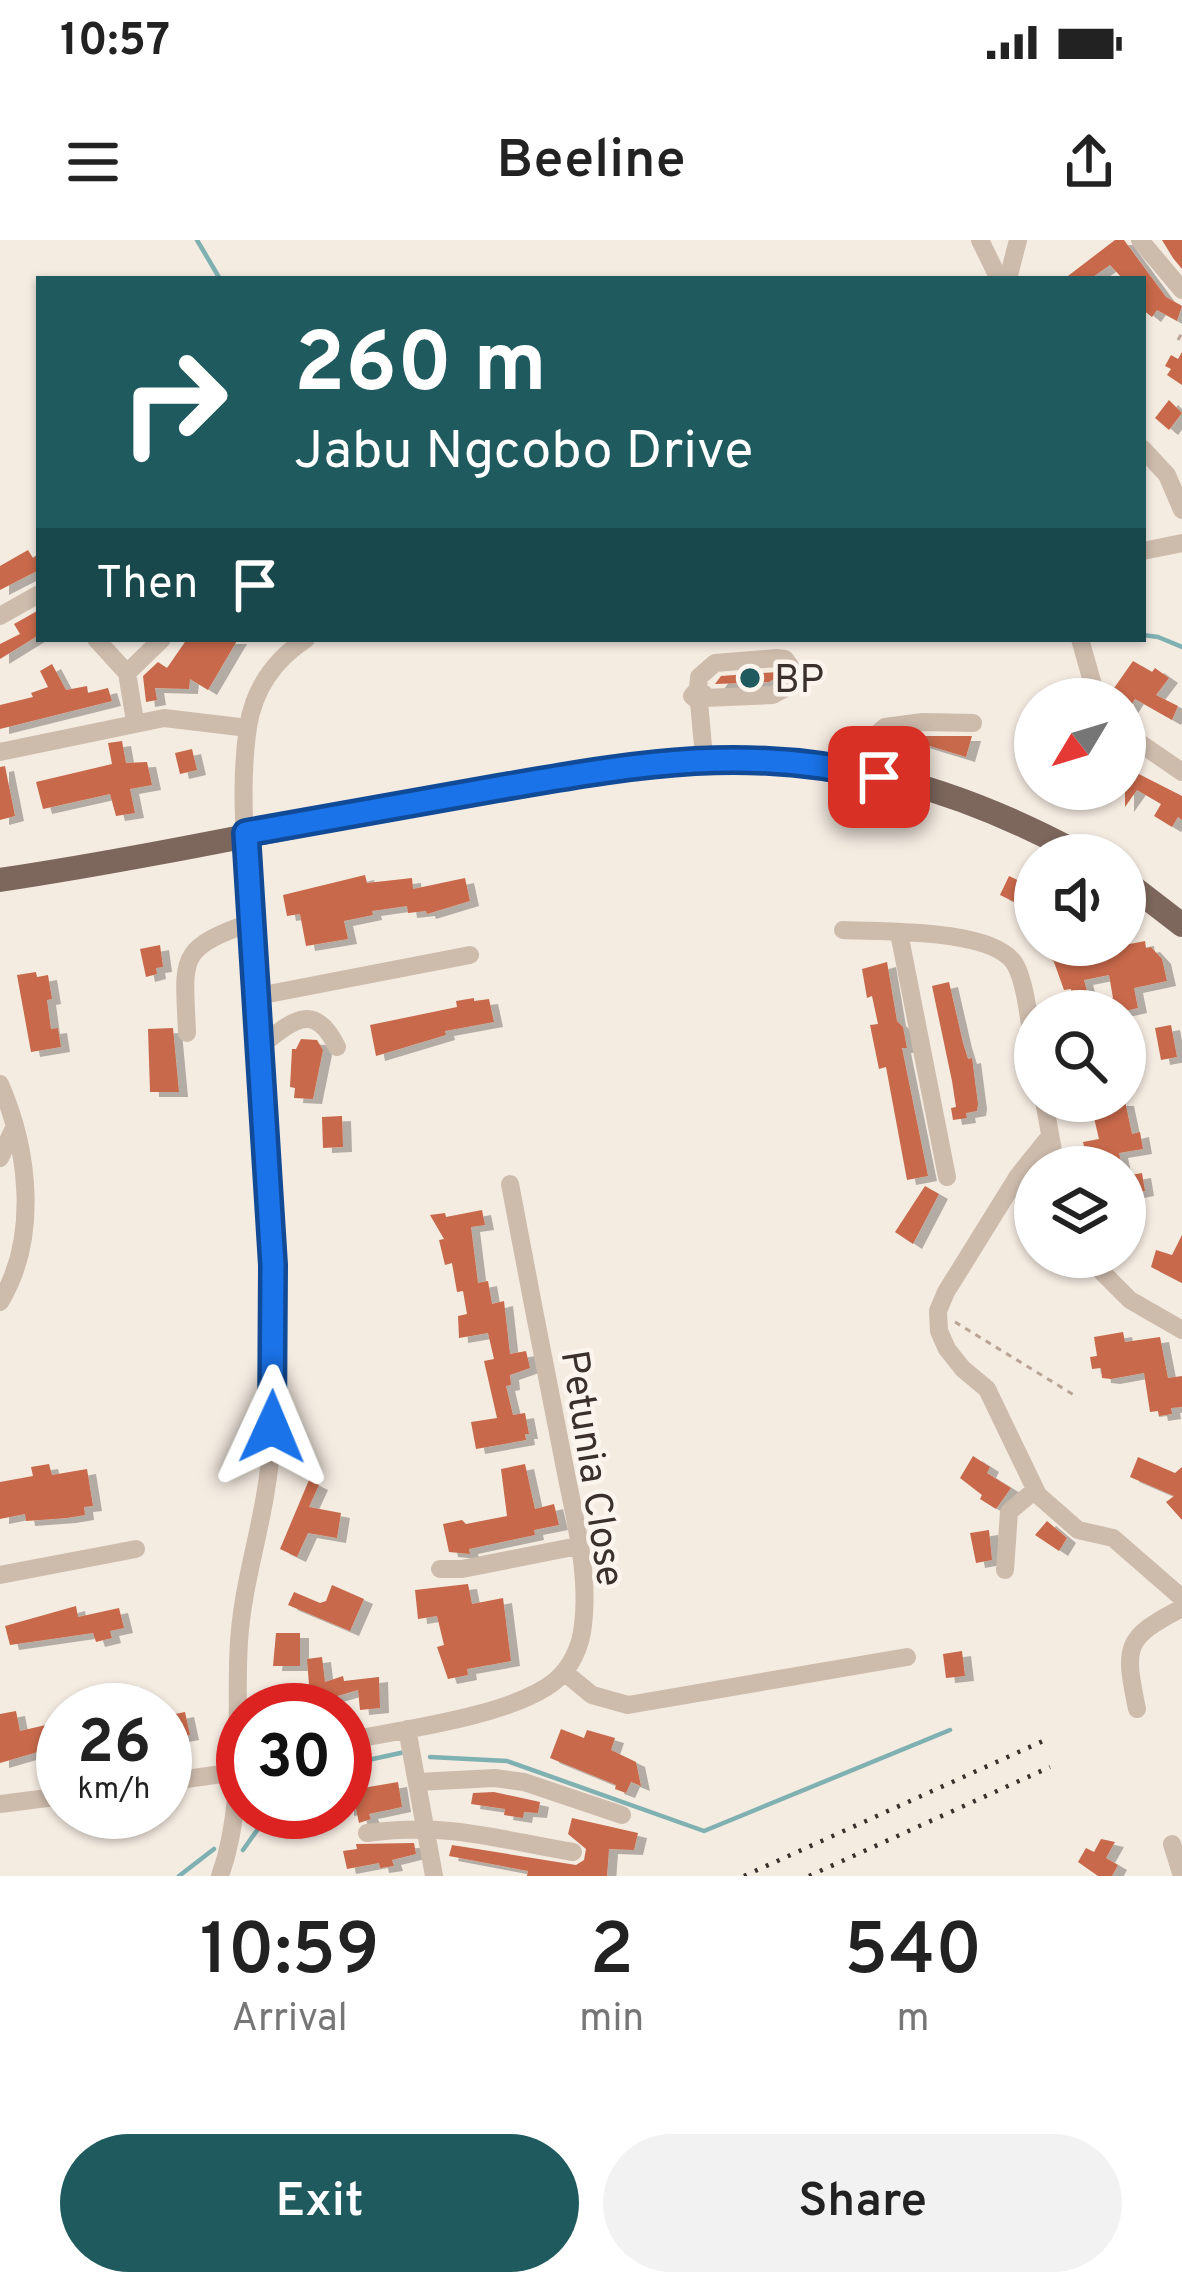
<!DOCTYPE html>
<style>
:root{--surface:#fff;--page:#f2f2f2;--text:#222;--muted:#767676;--accent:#1f5a5e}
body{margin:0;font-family:Overpass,sans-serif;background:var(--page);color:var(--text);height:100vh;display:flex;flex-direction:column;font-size:45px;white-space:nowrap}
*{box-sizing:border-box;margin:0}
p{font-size:39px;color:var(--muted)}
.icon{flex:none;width:66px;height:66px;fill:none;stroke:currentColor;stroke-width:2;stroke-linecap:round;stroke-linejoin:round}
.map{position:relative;height:1636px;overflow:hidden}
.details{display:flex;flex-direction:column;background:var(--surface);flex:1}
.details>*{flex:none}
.hud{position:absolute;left:36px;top:36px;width:1110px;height:366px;border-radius:0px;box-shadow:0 3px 9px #0004;background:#1f5a5e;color:#fff;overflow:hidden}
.needle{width:78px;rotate:232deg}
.controls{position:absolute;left:1014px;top:438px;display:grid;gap:24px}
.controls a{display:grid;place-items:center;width:132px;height:132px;border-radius:50%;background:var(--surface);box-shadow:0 3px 9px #0004;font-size:60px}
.speed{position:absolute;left:36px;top:1443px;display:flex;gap:24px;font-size:60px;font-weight:700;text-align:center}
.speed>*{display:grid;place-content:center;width:156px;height:156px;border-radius:50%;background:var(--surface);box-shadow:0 3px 9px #0004;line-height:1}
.speed small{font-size:30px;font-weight:400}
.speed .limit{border:18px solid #d22;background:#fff;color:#111}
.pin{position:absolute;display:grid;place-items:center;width:102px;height:102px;color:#fff;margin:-51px;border-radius:24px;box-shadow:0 6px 18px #0006}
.me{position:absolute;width:132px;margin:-66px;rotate:1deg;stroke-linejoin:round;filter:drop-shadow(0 0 9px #0008)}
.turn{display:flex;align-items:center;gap:42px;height:252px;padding:0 60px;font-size:54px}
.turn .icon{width:156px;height:156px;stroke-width:2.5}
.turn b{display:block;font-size:84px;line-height:102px}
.then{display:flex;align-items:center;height:114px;padding:0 60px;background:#0003;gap:24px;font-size:45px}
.eta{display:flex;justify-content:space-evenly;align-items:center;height:204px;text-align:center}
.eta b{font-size:72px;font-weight:600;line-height:84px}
.action{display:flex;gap:24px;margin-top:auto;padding:24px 60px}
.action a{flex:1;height:138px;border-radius:72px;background:var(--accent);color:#fff;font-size:48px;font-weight:600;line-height:138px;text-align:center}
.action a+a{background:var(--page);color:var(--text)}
.status{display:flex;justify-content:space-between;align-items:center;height:84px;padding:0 60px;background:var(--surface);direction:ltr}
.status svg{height:33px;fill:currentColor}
header{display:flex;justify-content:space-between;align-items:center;height:156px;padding:0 60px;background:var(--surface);font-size:54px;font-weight:600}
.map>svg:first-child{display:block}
</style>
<div class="status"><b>10:57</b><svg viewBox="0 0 49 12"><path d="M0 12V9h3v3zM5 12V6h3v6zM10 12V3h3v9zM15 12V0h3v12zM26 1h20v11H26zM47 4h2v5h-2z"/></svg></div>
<header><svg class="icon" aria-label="menu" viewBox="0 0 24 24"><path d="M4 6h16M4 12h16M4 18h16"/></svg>Beeline<svg class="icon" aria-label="share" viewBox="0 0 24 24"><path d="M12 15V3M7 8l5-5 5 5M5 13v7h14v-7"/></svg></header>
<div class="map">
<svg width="1182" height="1636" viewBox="0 0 1182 1636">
<defs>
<filter id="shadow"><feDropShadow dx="9" dy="5" stdDeviation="0" flood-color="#0004"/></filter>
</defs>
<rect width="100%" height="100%" fill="#f4ebe1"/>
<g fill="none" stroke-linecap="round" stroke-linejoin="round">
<path stroke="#7fb0b2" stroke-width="4.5" d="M 197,0 L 220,39
M 1143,395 L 1158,397 L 1182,407
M 1033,399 L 1041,399
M 430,1517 L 507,1521 L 704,1591 L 950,1490
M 345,1525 L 405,1512
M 243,1610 L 270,1572
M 179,1636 L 214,1609"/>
</g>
<path fill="#c8694b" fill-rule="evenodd" filter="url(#shadow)" d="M 1115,0 L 1124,0 L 1166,57 L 1182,66 L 1177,81 L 1157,70 L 1152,77 L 1143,70 L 1143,39 L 1123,39 L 1110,25 L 1090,39 L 1064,39 Z
M 1162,0 L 1182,0 L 1182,29 L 1173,18 Z
M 1182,112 L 1182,145 L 1167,135 L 1171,129 L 1165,126 L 1171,115 L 1178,119 Z
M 1169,160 L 1182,173 L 1169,190 L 1155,178 Z
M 28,310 L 33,318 L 39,314 L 39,330 L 0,350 L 0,326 Z
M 39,370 L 39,395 L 0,419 L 0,404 L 20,394 L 14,384 Z
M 187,399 L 238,399 L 208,450 L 190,439 L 189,449 L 155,448 L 157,460 L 146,462 L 143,436 L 158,422 L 167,428 Z
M 1133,421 L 1152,432 L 1155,428 L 1169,438 L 1156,455 L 1178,466 L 1172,480 L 1135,459 L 1125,475 L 1125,459 L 1116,459 L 1118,454 L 1112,451 Z
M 52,424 L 66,450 L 87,446 L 88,453 L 108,448 L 112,461 L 0,489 L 0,465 L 33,457 L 31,453 L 48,447 L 40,431 Z
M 777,432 L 777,437 L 769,442 L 715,444 L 721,436 Z
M 924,496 L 972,496 L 966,517 L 920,503 Z
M 122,501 L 126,523 L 147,522 L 152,545 L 130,549 L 135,573 L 116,576 L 110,554 L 43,569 L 36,542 L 112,524 L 108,503 Z
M 192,509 L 197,530 L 180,534 L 175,513 Z
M 5,526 L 15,576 L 0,580 L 0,527 Z
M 1125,527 L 1182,556 L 1182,580 L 1178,577 L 1172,587 L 1154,576 L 1161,564 L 1137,550 L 1125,567 Z
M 365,635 L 367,643 L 412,638 L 413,649 L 465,638 L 470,661 L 427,674 L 426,671 L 408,673 L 407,666 L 372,671 L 373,675 L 344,681 L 348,699 L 306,706 L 300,674 L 287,676 L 283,655 Z
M 1009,636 L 1035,648 L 1035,672 L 1000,655 Z
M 1145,701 L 1146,708 L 1151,707 L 1162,719 L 1167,741 L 1134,748 L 1138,768 L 1125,771 L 1075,771 L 1071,749 L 1064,750 L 1054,722 L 1038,705 L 1100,705 L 1104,709 ZM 1109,735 L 1113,758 L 1090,762 L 1084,740 Z
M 160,705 L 163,727 L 156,728 L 157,734 L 146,737 L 140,709 Z
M 887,722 L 897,781 L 903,787 L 907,808 L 902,808 L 928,936 L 907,940 L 886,827 L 879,829 L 870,785 L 878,784 L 872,756 L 867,758 L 862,729 Z
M 36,732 L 37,737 L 48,735 L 52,759 L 47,760 L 51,789 L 58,788 L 61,807 L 31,812 L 17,735 Z
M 949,742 L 963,803 L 968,819 L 972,818 L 978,864 L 977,871 L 966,873 L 967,878 L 953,880 L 951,868 L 956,867 L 952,841 L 932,746 Z
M 474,758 L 474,761 L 489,759 L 494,782 L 445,791 L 446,795 L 376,816 L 370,785 L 457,767 L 456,761 Z
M 1171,785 L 1177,817 L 1161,820 L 1155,788 Z
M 173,788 L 179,852 L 150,852 L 148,789 Z
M 301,799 L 317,800 L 323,810 L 313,859 L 294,858 L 295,848 L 290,847 L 292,809 L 296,809 Z
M 1090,861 L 1125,861 L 1132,894 L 1140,892 L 1143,909 L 1119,913 L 1122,927 L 1089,927 L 1083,902 L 1099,899 Z
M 342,876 L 343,907 L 323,908 L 322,877 Z
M 1142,933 L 1145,951 L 1125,955 L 1125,936 Z
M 925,946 L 939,954 L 913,1004 L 895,992 Z
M 482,970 L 485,985 L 471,987 L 478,1043 L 488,1041 L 492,1064 L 504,1061 L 510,1114 L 526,1111 L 530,1128 L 510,1135 L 511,1145 L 506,1146 L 513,1175 L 525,1173 L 529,1194 L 525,1194 L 526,1200 L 476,1209 L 471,1182 L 497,1178 L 484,1121 L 494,1119 L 488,1093 L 459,1098 L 458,1076 L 467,1074 L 463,1051 L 457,1052 L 452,1023 L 445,1025 L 439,1000 L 444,999 L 430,975 L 445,973 L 446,977 Z
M 1182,995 L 1182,1043 L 1151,1027 L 1156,1010 L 1172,1015 Z
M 1123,1092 L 1125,1102 L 1160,1097 L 1168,1138 L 1182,1136 L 1182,1167 L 1171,1168 L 1172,1174 L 1159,1176 L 1158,1171 L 1150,1172 L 1144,1133 L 1111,1139 L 1102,1138 L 1101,1128 L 1092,1129 L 1090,1117 L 1097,1116 L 1094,1097 Z
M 973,1216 L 990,1227 L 987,1233 L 1011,1248 L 996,1269 L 980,1259 L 982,1255 L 960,1238 Z
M 1138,1217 L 1175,1233 L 1182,1227 L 1182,1280 L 1166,1262 L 1174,1256 L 1130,1237 Z
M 49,1224 L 52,1235 L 87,1229 L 93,1266 L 84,1267 L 85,1275 L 67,1278 L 26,1281 L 25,1274 L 0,1279 L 0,1242 L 33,1236 L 31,1227 Z
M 525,1224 L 535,1269 L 554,1264 L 559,1285 L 534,1290 L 535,1295 L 469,1309 L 470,1314 L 449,1312 L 443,1284 L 462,1280 L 466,1284 L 507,1276 L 501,1229 Z
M 309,1240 L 319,1245 L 309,1267 L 341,1273 L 337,1298 L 308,1293 L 297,1317 L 280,1309 Z
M 1047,1281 L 1067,1298 L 1059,1311 L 1035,1295 Z
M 989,1290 L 992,1320 L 976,1323 L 970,1293 Z
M 468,1344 L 472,1364 L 503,1358 L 511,1421 L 467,1429 L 468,1435 L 448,1439 L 437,1407 L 444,1405 L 437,1376 L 418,1379 L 415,1350 Z
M 332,1345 L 364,1359 L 350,1391 L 288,1365 L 294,1352 L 320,1363 L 326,1361 Z
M 76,1366 L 78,1377 L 119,1368 L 124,1388 L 110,1391 L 112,1398 L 96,1402 L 93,1393 L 10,1405 L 5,1386 Z
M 276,1393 L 300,1393 L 300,1426 L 273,1426 Z
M 962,1411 L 965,1436 L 946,1438 L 943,1414 Z
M 322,1417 L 325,1442 L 343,1436 L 344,1441 L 379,1437 L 380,1468 L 360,1470 L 358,1450 L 317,1462 L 322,1470 L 269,1470 L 309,1445 L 307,1419 Z
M 16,1471 L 20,1491 L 50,1484 L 55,1507 L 0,1523 L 0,1474 Z
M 185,1472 L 190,1495 L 165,1500 L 165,1476 Z
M 561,1489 L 584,1498 L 587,1490 L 615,1498 L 611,1510 L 636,1522 L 641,1546 L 631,1542 L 626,1553 L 615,1549 L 616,1545 L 550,1518 Z
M 398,1542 L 402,1567 L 369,1574 L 371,1579 L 359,1583 L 356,1569 L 345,1571 L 345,1551 Z
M 494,1552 L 540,1562 L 538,1573 L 524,1572 L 523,1578 L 504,1575 L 505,1569 L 471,1564 L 473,1553 Z
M 572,1578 L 638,1593 L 634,1610 L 609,1609 L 607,1636 L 527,1636 L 528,1631 L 449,1616 L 452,1605 L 576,1625 L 584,1620 L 586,1609 L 568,1594 Z
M 1101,1599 L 1115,1602 L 1106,1618 L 1118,1625 L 1112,1636 L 1098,1636 L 1078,1622 L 1086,1608 L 1094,1612 Z
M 414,1603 L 416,1614 L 392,1620 L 394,1626 L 380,1628 L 379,1623 L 347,1629 L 343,1611 L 357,1609 L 356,1604 Z"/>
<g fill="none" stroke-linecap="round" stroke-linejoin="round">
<path stroke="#b9a596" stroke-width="3" stroke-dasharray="6 6" stroke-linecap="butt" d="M 1178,100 L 1182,93
M 955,1082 L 1074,1155"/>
<path stroke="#cdbbac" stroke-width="18" d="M 980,0 L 999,39
M 1140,0 L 1182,50
M 1008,39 L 1018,0
M 1143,209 L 1167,235 L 1182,270
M 1143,311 L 1182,303
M 0,376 L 39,354
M 96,399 L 127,433
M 1080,399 L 1097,459
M 127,433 L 162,399
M 127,433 L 135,481
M 698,449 L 704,454 L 699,462 L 692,456 L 698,449 L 699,437 L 715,423 L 777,418 L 785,419 L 790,426 L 791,445 L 773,455 L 704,458
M 699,462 L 704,517
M 1125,493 L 1182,532
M 0,512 L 164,478 L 248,488
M 838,528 L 885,487 L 923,482 L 973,483
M 843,690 C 883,692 993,688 1015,724 C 1027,745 1030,792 1035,817
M 899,693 L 947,937
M 258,756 L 470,715
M 187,793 C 184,717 176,709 252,682
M 260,806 C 293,781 314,760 337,807
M 0,844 C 29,910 39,998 0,1062
M 1044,861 L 1056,927
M 1050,896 L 1018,936 L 946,1052 L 938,1071 L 939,1091 L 947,1109 L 963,1129 L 987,1149 L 1038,1255 L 1078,1290 L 1113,1298 L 1182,1358
M 0,918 L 13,890
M 1087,1017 L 1130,1060 L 1182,1090
M 440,1329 L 462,1329 L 578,1306
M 1005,1330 L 1009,1272 L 1035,1250
M 0,1335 L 136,1309
M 564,1432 L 592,1455 L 628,1465 L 907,1417
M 1137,1469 C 1124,1406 1124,1398 1182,1368
M 407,1489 L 434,1636
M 345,1501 C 400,1490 512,1476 555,1441 C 571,1428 581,1406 583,1385 C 590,1330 572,1268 562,1213 C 544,1123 527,1034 510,944
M 165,1542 L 243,1531
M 417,1542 L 495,1538 L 524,1542 L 622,1575
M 0,1564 L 63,1556
M 367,1593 C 449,1582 495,1599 573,1612
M 1172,1604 L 1182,1636
M 220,1636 C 247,1561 234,1479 239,1402 C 242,1350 258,1301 266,1250 C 278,1176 275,1097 273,1023 C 268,920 262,817 255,714 C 249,640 237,561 248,487 C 254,449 274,420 306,399"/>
<path stroke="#7d675c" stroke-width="24" d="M 0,640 C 159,616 316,581 474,552 C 576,534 677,513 781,520 C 886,528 990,565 1082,615
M 1125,641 L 1182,685"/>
<path stroke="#3b302b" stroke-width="4.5" stroke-dasharray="3 9" stroke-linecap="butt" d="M 744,1636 L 1043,1501
M 809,1636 L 1050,1527"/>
</g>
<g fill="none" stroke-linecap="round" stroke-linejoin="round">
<g stroke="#114b97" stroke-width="30">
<path id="route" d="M 272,1187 L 273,1025 L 246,593 C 330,578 414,563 498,548 C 633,525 743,504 879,537"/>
</g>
<use href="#route" stroke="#1a73e8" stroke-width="21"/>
</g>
<circle fill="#1f5a5e" stroke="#fbf5ee" stroke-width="4.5" cx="750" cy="438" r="12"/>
<g text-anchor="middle" stroke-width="9" stroke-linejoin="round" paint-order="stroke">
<g font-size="39" fill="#3b302b" stroke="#fbf5ee" text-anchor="start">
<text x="774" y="452">BP</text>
</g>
<g font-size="39" fill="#3b302b" stroke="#fbf5ee">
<text transform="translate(594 1228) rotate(81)" y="14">Petunia Close</text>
</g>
</g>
</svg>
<div class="controls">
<a><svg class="needle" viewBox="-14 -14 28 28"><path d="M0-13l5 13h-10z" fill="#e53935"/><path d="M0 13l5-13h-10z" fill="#767676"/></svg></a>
<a><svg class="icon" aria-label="sound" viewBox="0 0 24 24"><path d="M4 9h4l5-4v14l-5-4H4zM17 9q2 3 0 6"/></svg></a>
<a><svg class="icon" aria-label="search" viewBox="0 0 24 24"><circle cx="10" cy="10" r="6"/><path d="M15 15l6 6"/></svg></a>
<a><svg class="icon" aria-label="layers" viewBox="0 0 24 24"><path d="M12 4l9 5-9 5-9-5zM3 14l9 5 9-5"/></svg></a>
</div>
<div class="speed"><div>26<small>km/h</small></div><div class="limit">30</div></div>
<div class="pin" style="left:879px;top:537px;background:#d93025"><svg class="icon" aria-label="arrive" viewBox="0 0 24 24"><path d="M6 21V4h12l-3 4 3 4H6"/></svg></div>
<svg class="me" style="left:272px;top:1187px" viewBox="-20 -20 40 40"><path d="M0-17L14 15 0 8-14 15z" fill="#1a73e8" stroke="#fff" stroke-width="4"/></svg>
<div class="hud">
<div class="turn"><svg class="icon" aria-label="right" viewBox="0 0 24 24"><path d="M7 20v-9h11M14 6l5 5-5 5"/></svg><div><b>260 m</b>Jabu Ngcobo Drive</div></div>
<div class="then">Then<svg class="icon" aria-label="arrive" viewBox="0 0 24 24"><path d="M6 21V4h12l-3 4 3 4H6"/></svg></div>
</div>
</div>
<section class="details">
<div class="eta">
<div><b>10:59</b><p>Arrival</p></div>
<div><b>2</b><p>min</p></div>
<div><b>540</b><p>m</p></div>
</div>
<div class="action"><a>Exit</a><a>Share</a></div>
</section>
